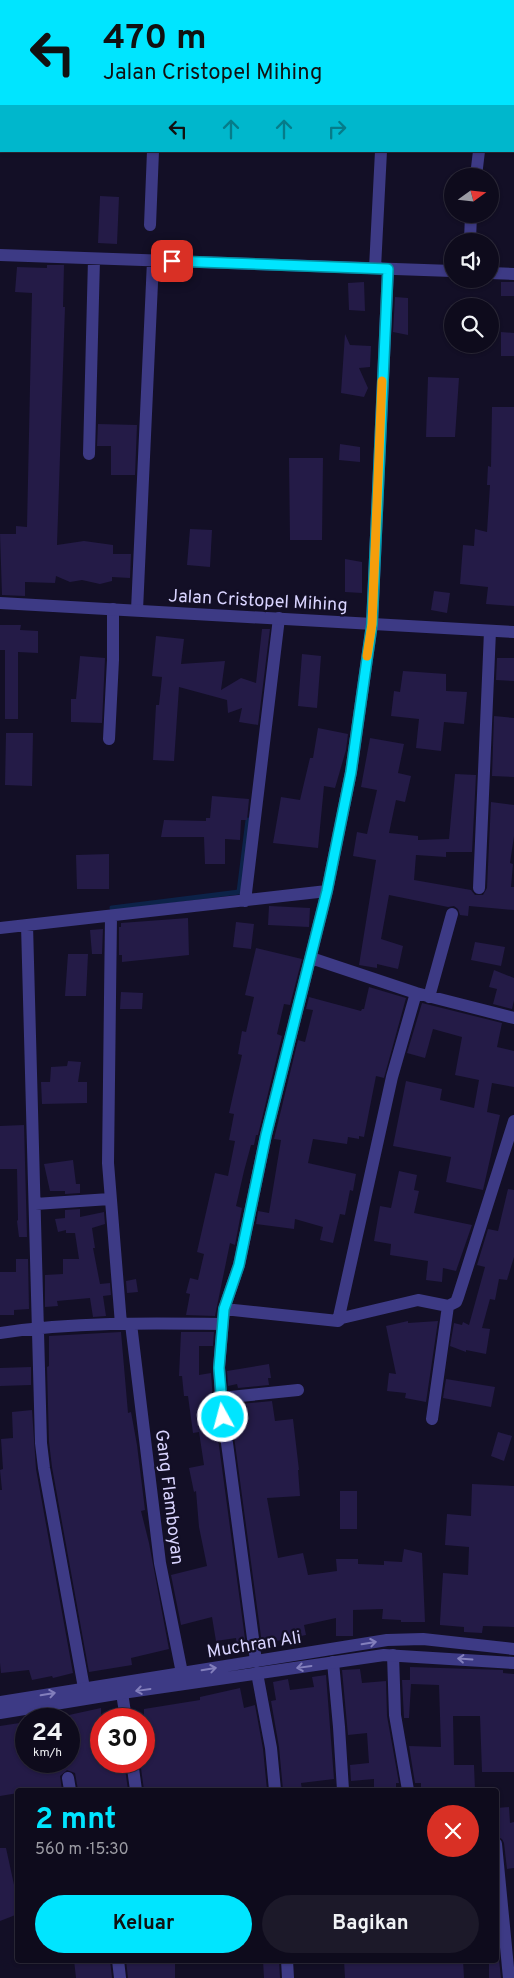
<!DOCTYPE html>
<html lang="id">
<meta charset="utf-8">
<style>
:root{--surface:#0e0b1c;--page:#1c1929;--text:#f1f3f6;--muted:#9b9ba3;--line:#2e2b3b;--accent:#00e5ff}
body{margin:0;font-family:Overpass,sans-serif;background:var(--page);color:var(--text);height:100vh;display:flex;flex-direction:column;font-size:19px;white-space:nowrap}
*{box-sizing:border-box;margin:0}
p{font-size:16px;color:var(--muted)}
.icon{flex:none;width:28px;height:28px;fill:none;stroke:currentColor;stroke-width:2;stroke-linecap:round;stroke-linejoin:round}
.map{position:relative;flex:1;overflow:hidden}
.sheet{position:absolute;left:15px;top:1788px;width:484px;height:175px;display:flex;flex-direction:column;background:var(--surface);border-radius:5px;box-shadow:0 1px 4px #0004,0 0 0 1px var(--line)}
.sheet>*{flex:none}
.guide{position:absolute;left:0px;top:0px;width:515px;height:152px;box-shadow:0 1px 4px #0004,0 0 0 1px var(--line);background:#00e5ff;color:#111;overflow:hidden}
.needle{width:32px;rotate:75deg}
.tools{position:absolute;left:444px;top:168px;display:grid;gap:10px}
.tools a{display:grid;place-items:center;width:55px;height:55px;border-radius:50%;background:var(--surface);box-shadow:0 1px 4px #0004,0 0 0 1px var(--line);font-size:25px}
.speed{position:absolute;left:15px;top:1708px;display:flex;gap:10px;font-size:25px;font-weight:700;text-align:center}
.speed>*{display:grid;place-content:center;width:65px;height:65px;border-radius:50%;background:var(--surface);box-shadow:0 1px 4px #0004,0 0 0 1px var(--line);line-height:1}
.speed small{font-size:12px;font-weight:400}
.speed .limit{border:8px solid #d22;background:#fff;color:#111}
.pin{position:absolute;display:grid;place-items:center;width:42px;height:42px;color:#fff;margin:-21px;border-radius:10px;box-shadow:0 2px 8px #0006}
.me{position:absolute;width:55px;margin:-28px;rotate:353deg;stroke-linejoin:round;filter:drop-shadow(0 0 4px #0008)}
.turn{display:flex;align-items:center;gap:18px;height:105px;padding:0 20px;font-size:22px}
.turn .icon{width:65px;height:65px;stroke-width:2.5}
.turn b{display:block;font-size:35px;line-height:42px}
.lanes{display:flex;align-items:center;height:48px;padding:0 20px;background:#0003;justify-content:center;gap:25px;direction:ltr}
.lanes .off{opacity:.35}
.round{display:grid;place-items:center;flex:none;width:52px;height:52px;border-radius:26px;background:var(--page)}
.summary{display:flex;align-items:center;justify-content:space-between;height:85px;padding:0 20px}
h1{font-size:30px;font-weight:700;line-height:38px;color:var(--accent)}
.primary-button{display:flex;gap:10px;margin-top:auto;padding:10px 20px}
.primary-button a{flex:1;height:58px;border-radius:30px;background:var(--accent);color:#111;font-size:20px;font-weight:700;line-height:58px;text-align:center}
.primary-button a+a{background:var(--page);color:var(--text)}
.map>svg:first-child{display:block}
</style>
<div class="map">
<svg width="514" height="1978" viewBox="0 0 514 1978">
<rect width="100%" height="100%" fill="#130f26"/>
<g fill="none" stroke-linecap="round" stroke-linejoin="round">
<path stroke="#0c2248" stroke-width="5" d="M 112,908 L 239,892 L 248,820"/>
</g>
<path fill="#241b47" d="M 100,196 L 119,197 L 117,244 L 98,243 Z
M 47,265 L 64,265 L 63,307 L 65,307 L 57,545 L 84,541 L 113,545 L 113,554 L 131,554 L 130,578 L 112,577 L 112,581 L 100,584 L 82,580 L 70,582 L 56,576 L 55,583 L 25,582 L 25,596 L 2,595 L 0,534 L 16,534 L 16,526 L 27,527 L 32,293 L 15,292 L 17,267 L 47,268 Z
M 364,282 L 365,311 L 349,310 L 348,283 Z
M 501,282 L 514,282 L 514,296 L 501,296 Z
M 395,297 L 408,298 L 408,335 L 393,332 Z
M 501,332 L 514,333 L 514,356 L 501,356 Z
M 345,334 L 350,345 L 371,346 L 370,367 L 359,368 L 368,388 L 364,397 L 341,393 Z
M 428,377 L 459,378 L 455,437 L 426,437 Z
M 492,407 L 514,407 L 514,606 L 486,604 L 488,587 L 460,584 L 463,545 L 474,546 L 475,529 L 487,532 L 490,485 L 487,485 L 488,466 L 491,467 Z
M 98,424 L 137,425 L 135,475 L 111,475 L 111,446 L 97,446 Z
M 340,444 L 360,447 L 360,462 L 339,460 Z
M 289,458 L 323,458 L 322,540 L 290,540 Z
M 190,529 L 212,530 L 210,567 L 187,565 Z
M 345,559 L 362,562 L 362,593 L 345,592 Z
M 434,591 L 450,593 L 447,613 L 431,610 Z
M 0,625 L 21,625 L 20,630 L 38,631 L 38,653 L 18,652 L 18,719 L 5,719 L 5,650 L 0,650 Z
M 262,629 L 270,629 L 258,725 L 239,722 L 242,708 L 228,713 L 227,700 L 179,687 L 174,761 L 153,760 L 156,705 L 159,705 L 162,677 L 152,676 L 156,636 L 184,639 L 181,664 L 225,661 L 221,690 L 241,678 L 256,683 Z
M 302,654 L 321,656 L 317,708 L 298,706 Z
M 80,656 L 105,658 L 102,723 L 71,722 L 71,699 L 76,699 Z
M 497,658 L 514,658 L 514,681 L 496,680 Z
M 403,671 L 446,674 L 446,691 L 467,692 L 464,724 L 444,722 L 441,751 L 416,748 L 419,719 L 391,716 L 394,691 L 400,692 Z
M 494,716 L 514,718 L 514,777 L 492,776 Z
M 318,728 L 348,734 L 346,750 L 335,788 L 324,786 L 318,848 L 273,843 L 281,797 L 300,800 L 310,758 L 313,758 Z
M 6,733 L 33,733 L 32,786 L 5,785 Z
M 370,738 L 404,744 L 398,773 L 411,776 L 405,802 L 396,800 L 389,833 L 418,836 L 418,840 L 449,839 L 455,774 L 476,775 L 472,852 L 446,852 L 446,857 L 416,855 L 414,880 L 471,890 L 475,895 L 483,895 L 487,888 L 491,802 L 514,805 L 514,836 L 510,863 L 513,864 L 511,887 L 514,887 L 514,910 L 469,906 L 468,916 L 460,915 L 458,909 L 454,906 L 448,907 L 389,895 L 381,939 L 403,946 L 398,969 L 377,964 L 377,968 L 359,965 L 376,860 L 353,856 L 357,832 L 367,834 L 377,790 L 361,787 Z
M 212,796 L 249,799 L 247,820 L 241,820 L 240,840 L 225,839 L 225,864 L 205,864 L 204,837 L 161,837 L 164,820 L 206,821 L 206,818 L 210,818 Z
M 109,854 L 109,889 L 77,889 L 76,855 Z
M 269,906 L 310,908 L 309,927 L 268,925 Z
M 188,918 L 189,955 L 122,962 L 122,955 L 119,955 L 119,927 L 121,927 L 121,923 Z
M 236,922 L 254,924 L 251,949 L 233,947 Z
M 103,929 L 102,954 L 92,954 L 90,930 Z
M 475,942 L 505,947 L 501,966 L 471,960 Z
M 256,948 L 302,959 L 290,1005 L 284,1004 L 277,1034 L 282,1036 L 258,1135 L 256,1135 L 254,1145 L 251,1145 L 244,1171 L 236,1206 L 242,1208 L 235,1245 L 230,1243 L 215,1316 L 186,1315 L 190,1294 L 186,1293 L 190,1278 L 198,1280 L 204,1254 L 197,1252 L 215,1173 L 228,1176 L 235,1141 L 229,1140 L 234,1114 L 229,1113 L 242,1055 L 238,1054 L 242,1031 L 246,1032 L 254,997 L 245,995 Z
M 68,954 L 88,954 L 86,996 L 65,996 Z
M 494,970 L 514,978 L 514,1000 L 512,1009 L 493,1004 L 497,989 L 489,987 Z
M 369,987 L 406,998 L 384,1078 L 376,1076 L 364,1137 L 359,1136 L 359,1139 L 348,1137 L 347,1144 L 313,1139 L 308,1163 L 356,1174 L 353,1191 L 350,1190 L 345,1215 L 340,1214 L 333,1243 L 320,1240 L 323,1227 L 295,1219 L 294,1229 L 256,1224 L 258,1211 L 269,1213 L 281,1140 L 274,1139 L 298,1040 L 305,1042 L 313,1010 L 306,1009 L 309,997 L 361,1011 L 362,1009 L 364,1009 Z
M 121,992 L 143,993 L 142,1009 L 120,1009 Z
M 422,1003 L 502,1023 L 497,1047 L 514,1051 L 514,1087 L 492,1083 L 487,1112 L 500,1115 L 483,1190 L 446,1182 L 451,1157 L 393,1146 L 406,1081 L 442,1089 L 440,1100 L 474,1108 L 479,1080 L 455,1075 L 462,1037 L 433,1029 L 425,1058 L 407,1053 Z
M 68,1061 L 81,1062 L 78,1082 L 87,1082 L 87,1103 L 42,1104 L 41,1082 L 50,1082 L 51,1067 L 67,1066 Z
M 24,1125 L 27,1237 L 19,1237 L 17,1221 L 18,1220 L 17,1169 L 0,1169 L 0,1126 Z
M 73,1160 L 76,1184 L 80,1184 L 80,1193 L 65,1194 L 65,1191 L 50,1191 L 44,1164 Z
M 399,1171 L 417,1175 L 414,1190 L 419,1191 L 414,1213 L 472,1225 L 456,1271 L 443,1268 L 442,1282 L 426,1280 L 428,1261 L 390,1255 L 391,1244 L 374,1241 L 380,1206 L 391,1208 Z
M 508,1189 L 514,1190 L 514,1257 L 507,1280 L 499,1279 L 495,1300 L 490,1299 L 482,1328 L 490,1329 L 486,1354 L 466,1350 L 466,1352 L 450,1346 L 454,1323 L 462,1325 L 463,1322 L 469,1325 L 485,1267 L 477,1265 L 488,1229 L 498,1231 Z
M 80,1209 L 80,1217 L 104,1212 L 105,1224 L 92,1228 L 95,1248 L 93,1248 L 100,1284 L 110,1283 L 111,1295 L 103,1296 L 106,1316 L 93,1317 L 90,1298 L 57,1301 L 58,1306 L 45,1307 L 45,1275 L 63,1274 L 63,1259 L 79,1259 L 75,1233 L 66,1233 L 66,1230 L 58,1232 L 55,1219 L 65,1218 L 65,1210 Z
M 16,1259 L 28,1259 L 29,1309 L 14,1310 L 14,1315 L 0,1315 L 0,1272 L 16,1272 Z
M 136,1279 L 138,1292 L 127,1293 L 126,1281 Z
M 408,1321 L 408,1323 L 438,1321 L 426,1402 L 405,1398 L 406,1393 L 387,1391 L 389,1373 L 396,1374 L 386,1326 Z
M 121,1332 L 128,1413 L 131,1412 L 137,1445 L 145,1510 L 141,1511 L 149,1543 L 169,1649 L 131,1658 L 132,1665 L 89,1672 L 52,1467 L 49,1442 L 47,1367 L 49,1366 L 49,1336 Z
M 181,1332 L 214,1332 L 213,1346 L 199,1346 L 199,1375 L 211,1373 L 214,1416 L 215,1416 L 246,1646 L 237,1647 L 236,1638 L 216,1641 L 212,1617 L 181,1625 L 171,1575 L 207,1566 L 199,1527 L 196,1491 L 194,1492 L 189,1468 L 204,1465 L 199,1432 L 193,1433 L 188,1396 L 184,1396 L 182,1376 L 179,1376 Z
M 269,1364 L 271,1378 L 268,1378 L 269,1385 L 238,1388 L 237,1384 L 228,1386 L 227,1371 Z
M 31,1367 L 31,1385 L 0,1386 L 0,1368 Z
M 446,1379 L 495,1387 L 491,1407 L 443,1398 Z
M 272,1401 L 275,1421 L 293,1419 L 299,1470 L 298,1470 L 300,1496 L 267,1498 L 278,1558 L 303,1553 L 308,1575 L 337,1571 L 336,1559 L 358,1559 L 358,1564 L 384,1565 L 384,1561 L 402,1562 L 404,1549 L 422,1553 L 425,1622 L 401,1622 L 401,1620 L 382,1619 L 383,1609 L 353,1610 L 353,1636 L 336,1636 L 336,1618 L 304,1625 L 306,1635 L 262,1644 L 231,1414 L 241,1413 L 240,1404 Z
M 32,1410 L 36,1469 L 73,1673 L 53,1678 L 52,1676 L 32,1680 L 29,1670 L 1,1673 L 0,1663 L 0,1490 L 2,1490 L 0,1470 L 3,1469 L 1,1439 L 13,1438 L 12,1412 Z
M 498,1432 L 512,1436 L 504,1461 L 491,1456 Z
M 472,1484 L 514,1486 L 514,1627 L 483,1626 L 482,1633 L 464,1632 L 464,1627 L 440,1625 L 440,1622 L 443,1573 L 468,1575 L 469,1547 L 445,1545 L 447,1514 L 471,1516 Z
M 340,1491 L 357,1491 L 357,1529 L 340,1529 Z
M 410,1667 L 503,1670 L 503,1673 L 514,1674 L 514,1772 L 482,1772 L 480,1716 L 453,1716 L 454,1765 L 474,1765 L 475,1790 L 421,1790 L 421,1783 L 415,1783 L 409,1746 L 441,1747 L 439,1685 L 411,1684 L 409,1718 L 404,1718 L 402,1680 L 410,1680 Z
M 360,1669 L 362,1683 L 386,1681 L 387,1716 L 399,1783 L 396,1783 L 396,1790 L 374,1790 L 374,1779 L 351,1781 L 350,1765 L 369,1763 L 367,1733 L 348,1735 L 342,1670 Z
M 326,1675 L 334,1779 L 301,1783 L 302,1790 L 283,1790 L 279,1747 L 271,1701 L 276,1700 L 273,1682 L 288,1679 L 290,1690 L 314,1687 L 312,1677 Z
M 240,1688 L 244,1708 L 255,1705 L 263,1749 L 267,1790 L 144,1790 L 140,1761 L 144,1761 L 144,1709 L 200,1700 L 200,1697 Z
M 101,1708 L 101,1730 L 92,1731 L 100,1761 L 124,1761 L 128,1790 L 78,1790 L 75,1773 L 67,1770 L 60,1776 L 62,1790 L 18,1790 L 18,1793 L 0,1796 L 0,1726 L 26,1722 L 26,1761 L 69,1761 L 69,1715 Z
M 509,1807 L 510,1823 L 514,1822 L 514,1868 L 507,1869 L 504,1843 L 502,1839 L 496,1836 L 496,1808 Z
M 0,1848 L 6,1848 L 18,1903 L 18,1914 L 0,1921 Z
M 74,1960 L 110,1960 L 112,1978 L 76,1978 Z
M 126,1960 L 175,1960 L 175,1978 L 128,1978 Z
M 263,1960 L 279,1960 L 280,1978 L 264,1978 Z
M 344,1960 L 369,1960 L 370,1963 L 408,1960 L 463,1960 L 464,1978 L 345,1978 Z
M 489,1960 L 499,1960 L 501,1978 L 489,1978 Z"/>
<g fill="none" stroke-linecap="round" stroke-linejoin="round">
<path stroke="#3d3a85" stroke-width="12" d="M 160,1 L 160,0
M 206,1 L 206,0
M 389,1 L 389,0
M 476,176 L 479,151
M 150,225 L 153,151
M 470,241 L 471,214
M 0,255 L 452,271
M 375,268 L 381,151
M 490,273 L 514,274
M 89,454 L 94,259
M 137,610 L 153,261
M 109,739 L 113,660 L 113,609
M 479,888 L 490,631
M 245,901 L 279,618
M 111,916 L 108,1163 L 121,1324
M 27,925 L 41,1443 L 44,1468 L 84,1688
M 0,928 L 327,891
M 311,958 L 416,993 L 514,1018
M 429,997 L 452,914
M 35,1204 L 110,1199
M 224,1309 L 338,1321 L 342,1318 L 418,1300 L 448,1306 L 456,1302 L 458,1297 L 514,1121
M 338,1321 L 392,1077 L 416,993
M 131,1324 L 160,1563 L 182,1673
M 0,1333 C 73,1322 147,1323 222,1324
M 221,1398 L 298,1390
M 432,1419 L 448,1306
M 393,1655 L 395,1715 L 408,1790
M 256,1661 L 221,1398 L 219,1367 L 224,1309 L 239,1265 L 266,1135 L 327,891 L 351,772 L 372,624 L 388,269
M 333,1662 L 339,1727 L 343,1790
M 257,1673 L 271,1748 L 275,1790
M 122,1693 L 126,1719
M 132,1761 L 136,1790
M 68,1778 L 70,1790
M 496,1844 L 509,1978
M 118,1960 L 120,1978
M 287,1960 L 288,1978"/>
<path stroke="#3d3a85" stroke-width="12" d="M 0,603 L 514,632
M 0,1702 L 387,1640 L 423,1639 L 514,1649
M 0,1713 L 122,1693 L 384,1655 L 514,1663"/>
</g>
<defs><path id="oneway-shaft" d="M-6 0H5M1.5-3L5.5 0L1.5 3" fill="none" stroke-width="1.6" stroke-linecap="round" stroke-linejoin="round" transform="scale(1.25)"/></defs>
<g stroke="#837fbc">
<use href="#oneway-shaft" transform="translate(369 1643) rotate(-9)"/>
<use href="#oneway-shaft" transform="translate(465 1659) rotate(-176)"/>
<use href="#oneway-shaft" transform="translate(304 1667) rotate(172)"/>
<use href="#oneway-shaft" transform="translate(209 1669) rotate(-9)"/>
<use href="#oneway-shaft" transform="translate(143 1690) rotate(172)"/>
<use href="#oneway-shaft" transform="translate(48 1694) rotate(-10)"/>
</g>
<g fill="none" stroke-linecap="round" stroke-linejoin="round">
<g stroke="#0095a6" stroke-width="12">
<path id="route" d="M 172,261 L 388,269 L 372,624 L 351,772 L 327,891 L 266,1135 L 239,1265 L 224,1309 L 219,1368 L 223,1417"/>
</g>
<use href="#route" stroke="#00e5ff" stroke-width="9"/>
<path stroke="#f59e0b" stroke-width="9" d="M 367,656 L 372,624 L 382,381"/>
</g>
<g text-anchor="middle" stroke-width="4.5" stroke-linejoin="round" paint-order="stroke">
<g font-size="18" fill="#d9d4ff" stroke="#130f26">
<text transform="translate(258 600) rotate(3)" y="6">Jalan Cristopel Mihing</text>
<text transform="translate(170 1497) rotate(83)" y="6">Gang Flamboyan</text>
<text transform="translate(254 1644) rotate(-9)" y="6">Muchran Ali</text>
</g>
</g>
</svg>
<div class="tools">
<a><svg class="needle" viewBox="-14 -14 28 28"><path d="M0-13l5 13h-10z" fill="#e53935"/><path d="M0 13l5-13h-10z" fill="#9b9ba3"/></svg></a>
<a><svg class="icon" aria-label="sound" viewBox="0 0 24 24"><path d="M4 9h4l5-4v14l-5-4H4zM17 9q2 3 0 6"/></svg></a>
<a><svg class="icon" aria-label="search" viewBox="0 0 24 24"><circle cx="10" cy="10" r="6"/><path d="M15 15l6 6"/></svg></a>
</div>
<div class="speed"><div>24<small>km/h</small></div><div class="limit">30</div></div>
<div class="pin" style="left:172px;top:261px;background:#d93025"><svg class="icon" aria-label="arrive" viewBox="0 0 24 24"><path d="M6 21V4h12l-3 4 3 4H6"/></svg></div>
<svg class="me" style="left:223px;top:1417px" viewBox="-20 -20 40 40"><circle r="17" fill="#00e5ff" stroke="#fff" stroke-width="3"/><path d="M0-11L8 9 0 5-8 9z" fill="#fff"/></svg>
<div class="guide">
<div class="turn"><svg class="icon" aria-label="left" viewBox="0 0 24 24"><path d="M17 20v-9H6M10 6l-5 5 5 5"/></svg><div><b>470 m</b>Jalan Cristopel Mihing</div></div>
<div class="lanes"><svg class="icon" aria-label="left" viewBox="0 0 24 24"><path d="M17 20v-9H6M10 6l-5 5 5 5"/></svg><svg class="icon off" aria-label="ahead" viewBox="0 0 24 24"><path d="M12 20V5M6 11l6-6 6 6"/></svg><svg class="icon off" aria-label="ahead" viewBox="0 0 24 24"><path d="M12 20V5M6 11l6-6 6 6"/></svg><svg class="icon off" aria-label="right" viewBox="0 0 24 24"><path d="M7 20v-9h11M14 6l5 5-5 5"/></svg></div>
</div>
<section class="sheet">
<div class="summary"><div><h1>2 mnt</h1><p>560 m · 15:30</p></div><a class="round" style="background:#d93025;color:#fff"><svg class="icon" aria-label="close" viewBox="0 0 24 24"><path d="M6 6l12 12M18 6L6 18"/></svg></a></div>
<div class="primary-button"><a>Keluar</a><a>Bagikan</a></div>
</section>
</div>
